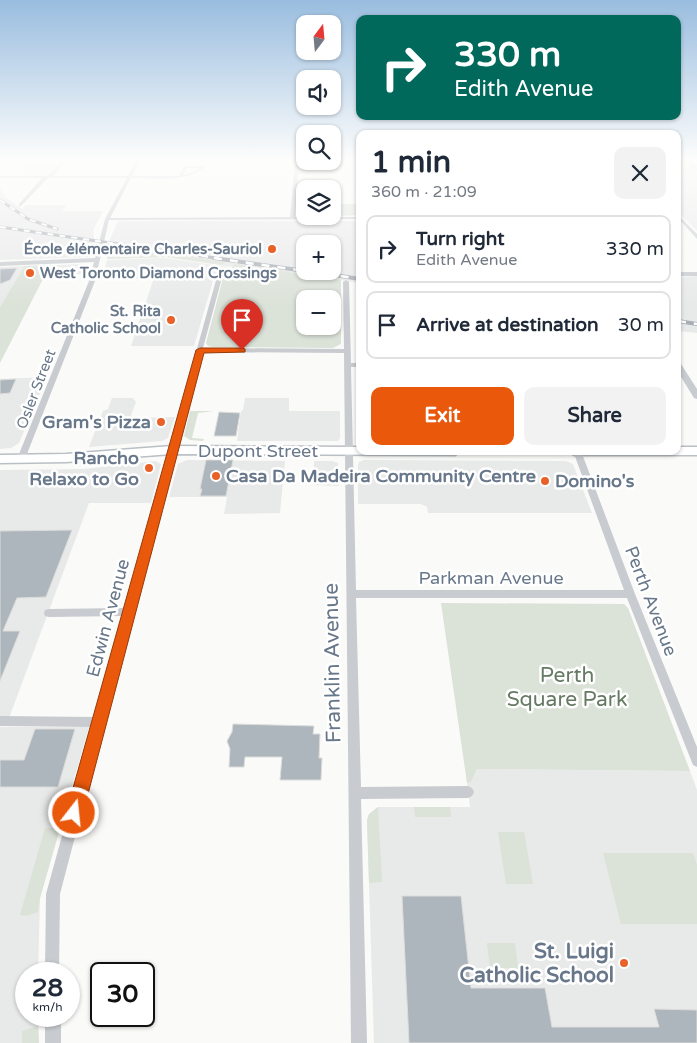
<!DOCTYPE html>
<meta charset="utf-8">
<style>
:root{--surface:#fff;--page:#f2f2f3;--text:#1f2937;--muted:#747a83;--line:#e0e1e3;--accent:#ea580c}
body{margin:0;font-family:"Varela Round",sans-serif;background:var(--page);color:var(--text);height:100vh;display:flex;flex-direction:column;font-size:19px;white-space:nowrap}
*{box-sizing:border-box;margin:0}
p{font-size:16px;color:var(--muted)}
.icon{flex:none;width:28px;height:28px;fill:none;stroke:currentColor;stroke-width:2;stroke-linecap:round;stroke-linejoin:round}
.map{position:relative;flex:1;overflow:hidden}
.sheet{position:absolute;left:356px;top:130px;width:325px;height:325px;display:flex;flex-direction:column;background:var(--surface);border-radius:10px;box-shadow:0 1px 4px #0004}
.sheet>*{flex:none}
.hud{position:absolute;left:356px;top:15px;width:325px;height:105px;border-radius:10px;box-shadow:0 1px 4px #0004;background:#00695c;color:#fff;overflow:hidden}
.needle{width:32px;rotate:16deg}
.controls{position:absolute;left:296px;top:15px;display:grid;gap:10px}
.controls a{display:grid;place-items:center;width:45px;height:45px;border-radius:10px;background:var(--surface);box-shadow:0 1px 4px #0004;font-size:25px}
.speed{position:absolute;left:15px;top:962px;display:flex;gap:10px;font-size:25px;font-weight:700;text-align:center}
.speed>*{display:grid;place-content:center;width:65px;height:65px;border-radius:50%;background:var(--surface);box-shadow:0 1px 4px #0004;line-height:1}
.speed small{font-size:12px;font-weight:400}
.speed .limit{border:2px solid #111;border-radius:8px;background:#fff;color:#111}
.pin{position:absolute;display:grid;place-items:center;width:42px;height:42px;color:#fff;margin:-51px -21px;border-radius:50% 50% 50% 0;rotate:-45deg;box-shadow:0 0 5px #0007}
.pin .icon{rotate:45deg}
.me{position:absolute;width:55px;margin:-28px;rotate:16deg;stroke-linejoin:round;filter:drop-shadow(0 0 4px #0008)}
.turn{display:flex;align-items:center;gap:18px;height:105px;padding:0 15px;font-size:22px}
.turn .icon{width:65px;height:65px;stroke-width:2.5}
.turn b{display:block;font-size:35px;line-height:42px}
.round{display:grid;place-items:center;flex:none;width:52px;height:52px;border-radius:10px;background:var(--page)}
.overview{display:flex;align-items:center;justify-content:space-between;height:85px;padding:0 15px}
h1{font-size:30px;font-weight:700;line-height:38px}
.button{display:flex;gap:10px;margin-top:auto;padding:10px 15px}
.button a{flex:1;height:58px;border-radius:10px;background:var(--accent);color:#fff;font-size:20px;font-weight:700;line-height:58px;text-align:center}
.button a+a{background:var(--page);color:var(--text)}
ul{padding:0;list-style:none}
li{display:flex;align-items:center;gap:15px;height:68px;margin:0 10px 8px;padding:0 5px;border:2px solid var(--line);border-radius:10px}
li div{flex:1}
li b{display:block;font-size:19px}
li em{font-style:normal}
.map>svg:first-child{display:block}
</style>
<div class="map">
<svg width="697" height="1043" viewBox="0 0 697 1043">
<rect width="100%" height="100%" fill="#fafaf8"/>
<path fill="#e8e9e9" fill-rule="evenodd" d="M 0,161 L 59,161 L 53,169 L 24,169 L 29,163 L 0,165 Z
M 678,161 L 693,161 L 697,163 L 697,231 L 678,212 Z
M 0,189 L 6,197 L 22,209 L 26,205 L 67,205 L 62,211 L 103,211 L 93,230 L 95,245 L 93,255 L 87,257 L 0,260 Z
M 118,221 L 360,221 L 360,283 L 235,265 L 232,267 L 166,257 L 107,259 L 107,246 ZM 305,244 L 332,244 L 332,271 L 305,271 Z
M 165,258 L 229,267 L 229,274 L 215,274 L 194,346 L 131,346 L 154,278 L 102,279 L 107,260 Z
M 84,264 L 90,266 L 88,274 L 41,275 L 59,265 Z
M 24,266 L 0,307 L 0,267 Z
M 697,276 L 697,333 L 678,331 L 678,277 Z
M 47,377 L 19,443 L 11,448 L 0,449 L 0,379 Z
M 112,398 L 133,398 L 136,402 L 131,415 L 134,418 L 175,417 L 168,438 L 162,441 L 89,447 L 103,411 L 108,409 Z
M 245,398 L 289,398 L 289,411 L 340,411 L 340,438 L 338,441 L 237,441 L 241,411 L 243,410 Z
M 187,460 L 285,461 L 280,513 L 224,514 L 227,497 L 169,497 L 178,464 Z
M 364,460 L 566,461 L 573,464 L 592,513 L 428,513 L 427,507 L 421,504 L 358,504 L 358,465 L 359,462 Z
M 155,461 L 161,464 L 151,503 L 89,503 L 9,718 L 0,717 L 0,470 L 84,469 Z
M 314,461 L 332,461 L 338,463 L 339,486 L 313,485 Z
M 0,727 L 89,727 L 40,898 L 38,974 L 26,974 L 26,1016 L 38,1016 L 39,1043 L 0,1043 Z
M 477,769 L 690,771 L 697,790 L 697,1043 L 374,1043 L 367,820 L 369,814 L 378,807 L 470,807 L 467,783 L 471,782 Z"/>
<path fill="#dbe2d8" fill-rule="evenodd" d="M 332,204 L 360,204 L 360,215 L 333,216 Z
M 156,253 L 163,253 L 225,262 L 222,265 L 166,257 L 107,259 L 107,257 L 125,257 Z
M 235,264 L 341,280 L 341,344 L 333,348 L 213,347 L 208,346 L 206,343 L 224,274 L 232,274 L 232,267 ZM 305,299 L 332,299 L 332,326 L 305,326 Z
M 59,265 L 43,274 L 45,275 L 0,363 L 0,307 L 24,266 Z
M 190,411 L 214,411 L 198,413 L 192,438 L 204,439 L 203,441 L 190,440 L 184,436 Z
M 441,603 L 624,604 L 628,608 L 690,771 L 477,769 L 471,782 L 467,783 Z
M 378,807 L 382,882 L 369,883 L 367,820 L 369,814 Z
M 414,807 L 450,807 L 451,817 L 415,817 Z
M 45,828 L 60,828 L 40,898 L 38,912 L 26,916 L 20,915 Z
M 498,832 L 524,832 L 533,884 L 506,884 Z
M 603,853 L 693,853 L 697,865 L 697,924 L 621,924 Z
M 487,943 L 515,943 L 518,968 L 490,968 Z
M 38,1026 L 39,1043 L 22,1043 L 22,1031 Z"/>
<path fill="#aeb6bd" stroke="#dcdcda" d="M 17,268 L 10,280 L 0,284 L 0,269 Z
M 16,379 L 10,393 L 0,394 L 0,380 Z
M 219,412 L 240,413 L 236,436 L 214,436 Z
M 206,460 L 233,460 L 226,496 L 200,496 L 202,489 L 200,489 Z
M 72,530 L 46,597 L 17,598 L 3,631 L 20,631 L 0,681 L 0,531 Z
M 233,724 L 314,726 L 313,734 L 320,734 L 319,758 L 322,758 L 321,780 L 280,780 L 282,757 L 245,757 L 244,767 L 229,767 L 230,749 L 227,741 L 232,732 Z
M 35,729 L 75,729 L 58,787 L 0,787 L 0,760 L 24,760 Z
M 402,896 L 461,896 L 471,988 L 545,988 L 552,1027 L 659,1027 L 654,1009 L 697,1010 L 697,1043 L 409,1043 Z"/>
<g fill="none" stroke-linecap="round" stroke-linejoin="round">
<g stroke="#babfc4" stroke-width="3">
<path id="secondary" d="M 172,446 L 360,447 L 360,451 L 460,451 L 455,455 L 172,454 L 66,462 L 0,463 L 0,455 L 66,454 Z
M 678,447 L 697,447 L 697,455 L 574,455 L 569,451 L 678,451 Z"/>
</g>
<path fill="#c8cbcf" fill-rule="evenodd" d="M 62,161 L 66,161 L 53,176 L 128,176 L 136,161 L 140,161 L 132,176 L 179,176 L 184,166 L 204,166 L 206,167 C 185,183 156,178 131,178 L 110,218 L 290,217 L 295,161 L 299,161 L 295,217 L 360,217 L 360,219 L 109,220 L 95,281 L 25,459 L 21,462 L 17,459 L 89,281 L 94,262 L 0,266 L 0,262 L 95,258 L 105,219 L 127,178 L 48,178 L 21,206 L 19,206 L 19,204 L 42,178 L 0,178 L 0,176 L 47,176 L 51,173 ZM 187,168 L 199,168 L 192,173 L 183,175 Z
M 678,215 L 697,234 L 697,239 L 678,218 Z
M 678,272 L 697,272 L 697,276 L 678,276 Z
M 218,273 L 223,274 L 203,348 L 344,349 L 343,282 L 346,280 L 349,282 L 351,363 L 360,363 L 360,367 L 351,367 L 356,590 L 624,590 L 573,451 L 581,451 L 635,594 L 697,747 L 697,767 L 693,765 L 627,598 L 356,598 L 361,787 L 468,786 L 472,788 L 474,792 L 472,796 L 468,798 L 361,799 L 367,1043 L 351,1043 L 344,353 L 202,352 L 60,894 L 59,974 L 45,974 L 46,894 L 92,727 L 0,726 L 0,716 L 95,717 L 123,616 L 49,617 L 45,616 L 44,613 L 45,610 L 49,609 L 125,608 Z
M 45,1016 L 61,1016 L 61,1043 L 45,1043 Z"/>
<path fill="#c8cbcf" fill-rule="evenodd" d="M 678,363 L 681,364 L 697,389 L 697,399 L 694,398 L 678,372 Z"/>
<use href="#secondary" fill="#fff" fill-rule="evenodd"/>
<g stroke="#aaafb6" stroke-width="3">
<path id="rail-far1" d="M 685,161 L 697,168
M 0,200 L 28,219 L 57,229
M 0,227 L 222,259"/>
</g>
<g stroke="#aaafb6" stroke-width="4">
<path id="rail" d="M 214,258 L 305,271
M 309,271 L 360,279
M 678,321 L 697,324"/>
</g>
<use href="#rail-far1" stroke="#fff" stroke-width="2" stroke-dasharray="6" stroke-linecap="butt"/>
<use href="#rail" stroke="#fff" stroke-width="2.5" stroke-dasharray="8" stroke-linecap="butt"/>
</g>
<linearGradient id="sky" x2="0" y2="1"><stop stop-color="#99bddf"/><stop offset="0.52" stop-color="#fdfdfc"/><stop offset="1" stop-color="#fdfdfc" stop-opacity="0"/></linearGradient>
<rect width="697" height="307" fill="url(#sky)"/>
<path fill="#ea580c" stroke="#983908" d="M 242,348 L 245,349 L 245,352 L 204,353 L 83,813 L 80,819 L 74,821 L 69,819 L 66,813 L 196,350 L 200,348 Z"/>
<g fill="#e96128" stroke="#fff" stroke-width="2">
<circle cx="272" cy="249" r="5"/>
<circle cx="30" cy="273" r="5"/>
<circle cx="171" cy="320" r="5"/>
<circle cx="161" cy="422" r="5"/>
<circle cx="149" cy="468" r="5"/>
<circle cx="216" cy="476" r="5"/>
<circle cx="545" cy="481" r="5"/>
<circle cx="624" cy="963" r="5"/>
</g>
<g text-anchor="middle" stroke-width="5" stroke-linejoin="round" paint-order="stroke">
<g font-size="15" font-weight="bold" fill="#68788a" stroke="#fff" text-anchor="end">
<text x="262" y="254">École élémentaire Charles-Sauriol</text>
<text x="40" y="278" text-anchor="start">West Toronto Diamond Crossings</text>
<text x="161" y="316">St. Rita<tspan x="161" dy="17">Catholic School</tspan></text>
</g>
<g font-size="15" fill="#68788a" stroke="#fff">
<text transform="translate(36 389) rotate(-69)" y="5">Osler Street</text>
</g>
<g font-size="18" font-weight="bold" fill="#68788a" stroke="#fff" text-anchor="end">
<text x="151" y="428">Gram's Pizza</text>
<text x="139" y="464">Rancho<tspan x="139" dy="21">Relaxo to Go</tspan></text>
<text x="226" y="482" text-anchor="start">Casa Da Madeira Community Centre</text>
<text x="555" y="487" text-anchor="start">Domino's</text>
</g>
<g font-size="18" fill="#68788a" stroke="#fff">
<text x="258" y="457">Dupont Street</text>
<text x="491" y="584">Parkman Avenue</text>
<text transform="translate(651 601) rotate(69)" y="6">Perth Avenue</text>
<text transform="translate(108 618) rotate(-75)" y="6">Edwin Avenue</text>
</g>
<g font-size="21" fill="#68788a" stroke="#fff">
<text transform="translate(332 663) rotate(-91)" y="7">Franklin Avenue</text>
</g>
<g font-size="21" fill="#667a63" stroke="#fff">
<text x="567" y="682">Perth<tspan x="567" dy="24">Square Park</tspan></text>
</g>
<g font-size="21" font-weight="bold" fill="#68788a" stroke="#fff" text-anchor="end">
<text x="614" y="958">St. Luigi<tspan x="614" dy="24">Catholic School</tspan></text>
</g>
</g>
</svg>
<div class="controls">
<a><svg class="needle" viewBox="-14 -14 28 28"><path d="M0-13l5 13h-10z" fill="#e53935"/><path d="M0 13l5-13h-10z" fill="#747a83"/></svg></a>
<a><svg class="icon" aria-label="sound" viewBox="0 0 24 24"><path d="M4 9h4l5-4v14l-5-4H4zM17 9q2 3 0 6"/></svg></a>
<a><svg class="icon" aria-label="search" viewBox="0 0 24 24"><circle cx="10" cy="10" r="6"/><path d="M15 15l6 6"/></svg></a>
<a><svg class="icon" aria-label="layers" viewBox="0 0 24 24"><path d="M12 4l9 5-9 5-9-5zM3 14l9 5 9-5"/></svg></a>
<a>+</a>
<a>−</a>
</div>
<div class="speed"><div>28<small>km/h</small></div><div class="limit">30</div></div>
<div class="pin" style="left:242px;top:350px;background:#d93025"><svg class="icon" aria-label="arrive" viewBox="0 0 24 24"><path d="M6 21V4h12l-3 4 3 4H6"/></svg></div>
<svg class="me" style="left:74px;top:813px" viewBox="-20 -20 40 40"><circle r="17" fill="#ea580c" stroke="#fff" stroke-width="3"/><path d="M0-11L8 9 0 5-8 9z" fill="#fff"/></svg>
<div class="hud">
<div class="turn"><svg class="icon" aria-label="right" viewBox="0 0 24 24"><path d="M7 20v-9h11M14 6l5 5-5 5"/></svg><div><b>330 m</b>Edith Avenue</div></div>
</div>
<section class="sheet">
<div class="overview"><div><h1>1 min</h1><p>360 m · 21:09</p></div><a class="round"><svg class="icon" aria-label="close" viewBox="0 0 24 24"><path d="M6 6l12 12M18 6L6 18"/></svg></a></div>
<ul>
<li><svg class="icon" aria-label="right" viewBox="0 0 24 24"><path d="M7 20v-9h11M14 6l5 5-5 5"/></svg><div><b>Turn right</b><p>Edith Avenue</p></div><em>330 m</em></li>
<li><svg class="icon" aria-label="arrive" viewBox="0 0 24 24"><path d="M6 21V4h12l-3 4 3 4H6"/></svg><div><b>Arrive at destination</b></div><em>30 m</em></li>
</ul>
<div class="button"><a>Exit</a><a>Share</a></div>
</section>
</div>
